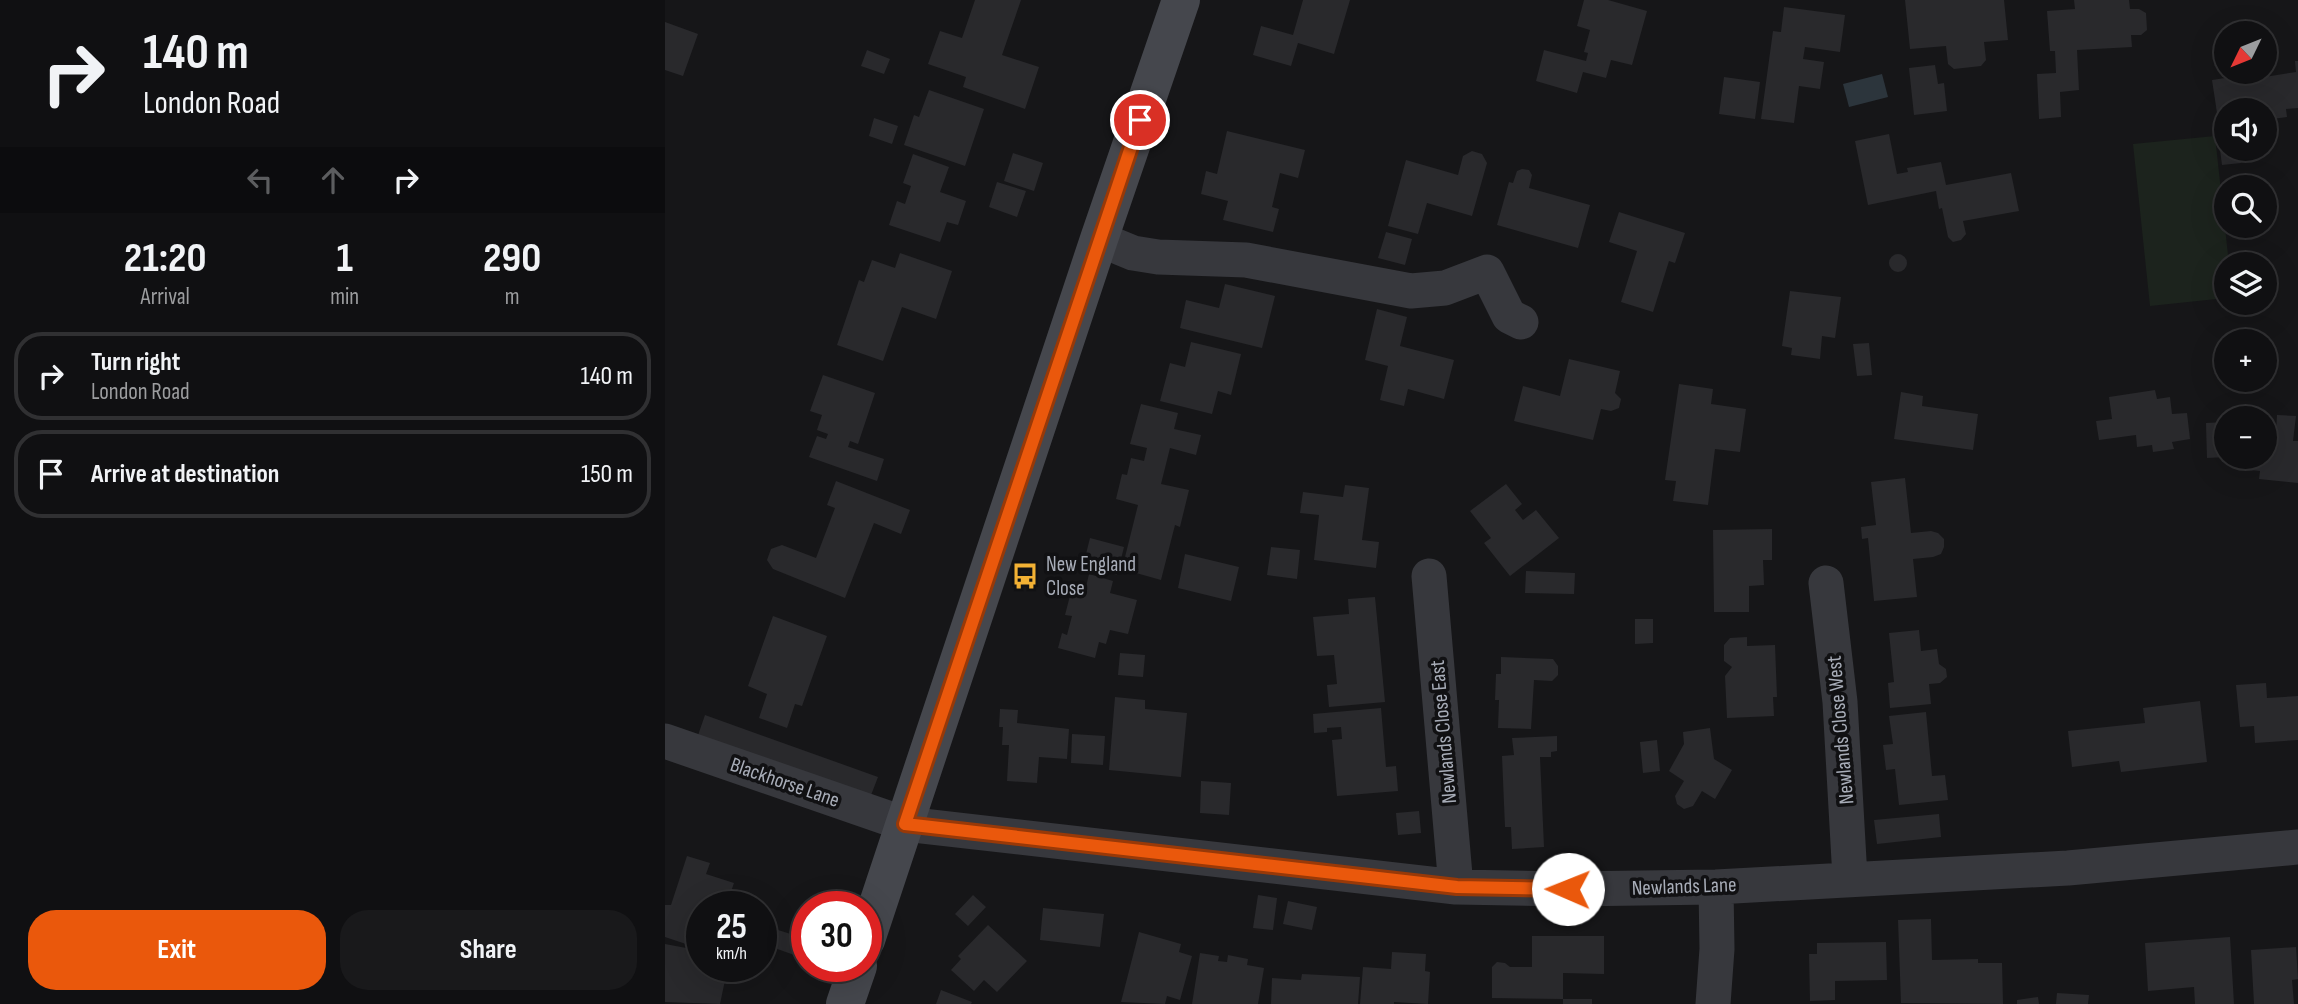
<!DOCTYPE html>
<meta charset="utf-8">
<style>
:root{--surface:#101012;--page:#19191b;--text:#f1f3f6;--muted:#9c9d9f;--line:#303032;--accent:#ea580c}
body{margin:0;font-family:"Sofia Sans Condensed",sans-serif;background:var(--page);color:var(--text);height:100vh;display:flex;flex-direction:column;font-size:26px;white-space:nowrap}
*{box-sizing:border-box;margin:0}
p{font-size:23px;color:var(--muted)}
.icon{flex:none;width:38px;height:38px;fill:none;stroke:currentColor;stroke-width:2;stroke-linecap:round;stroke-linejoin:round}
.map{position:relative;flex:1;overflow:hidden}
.sheet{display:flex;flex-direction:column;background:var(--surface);width:665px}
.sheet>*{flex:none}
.banner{background:#101012;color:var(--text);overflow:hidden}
.needle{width:46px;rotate:227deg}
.fabs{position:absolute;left:1549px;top:21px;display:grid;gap:14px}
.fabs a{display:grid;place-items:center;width:63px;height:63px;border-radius:50%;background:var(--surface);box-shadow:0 7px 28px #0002,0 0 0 2px var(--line);font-size:35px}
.speed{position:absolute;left:21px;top:891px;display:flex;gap:14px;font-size:35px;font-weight:700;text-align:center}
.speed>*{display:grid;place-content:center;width:91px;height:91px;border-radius:50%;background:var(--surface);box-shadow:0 7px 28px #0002,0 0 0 2px var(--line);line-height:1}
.speed small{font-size:18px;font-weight:400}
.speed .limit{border:10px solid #d22;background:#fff;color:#111}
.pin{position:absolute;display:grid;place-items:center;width:60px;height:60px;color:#fff;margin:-30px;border:4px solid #fff;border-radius:50%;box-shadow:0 2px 7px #0007}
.me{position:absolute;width:77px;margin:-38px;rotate:271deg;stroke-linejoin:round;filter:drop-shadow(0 0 5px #0008)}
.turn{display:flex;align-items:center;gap:24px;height:147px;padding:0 28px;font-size:32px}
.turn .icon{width:91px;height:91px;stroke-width:2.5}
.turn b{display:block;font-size:49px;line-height:60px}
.lanes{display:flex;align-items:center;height:66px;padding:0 28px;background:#0003;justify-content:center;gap:35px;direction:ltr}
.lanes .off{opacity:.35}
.eta{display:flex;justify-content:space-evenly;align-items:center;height:119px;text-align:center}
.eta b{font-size:42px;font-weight:700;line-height:49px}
.action{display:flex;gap:14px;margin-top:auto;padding:14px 28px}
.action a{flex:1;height:80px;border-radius:28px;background:var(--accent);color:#fff;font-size:28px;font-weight:700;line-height:80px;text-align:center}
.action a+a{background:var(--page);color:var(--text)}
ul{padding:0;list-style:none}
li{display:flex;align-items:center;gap:21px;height:88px;margin:0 14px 10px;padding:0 14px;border:4px solid var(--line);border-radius:28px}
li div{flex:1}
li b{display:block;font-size:26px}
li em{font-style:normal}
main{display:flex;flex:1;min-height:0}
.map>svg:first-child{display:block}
</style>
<main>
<section class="sheet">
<div class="banner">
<div class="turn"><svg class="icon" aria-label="right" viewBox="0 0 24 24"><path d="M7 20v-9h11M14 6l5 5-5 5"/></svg><div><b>140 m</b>London Road</div></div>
<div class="lanes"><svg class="icon off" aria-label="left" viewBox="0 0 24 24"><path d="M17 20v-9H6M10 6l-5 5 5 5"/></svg><svg class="icon off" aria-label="ahead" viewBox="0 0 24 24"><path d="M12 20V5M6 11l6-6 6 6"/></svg><svg class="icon" aria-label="right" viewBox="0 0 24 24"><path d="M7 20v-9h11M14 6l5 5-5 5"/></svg></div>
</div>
<div class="eta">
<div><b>21:20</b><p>Arrival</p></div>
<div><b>1</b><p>min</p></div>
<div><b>290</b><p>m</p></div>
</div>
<ul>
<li><svg class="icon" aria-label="right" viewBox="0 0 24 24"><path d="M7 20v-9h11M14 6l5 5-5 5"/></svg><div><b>Turn right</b><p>London Road</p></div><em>140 m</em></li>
<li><svg class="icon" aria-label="arrive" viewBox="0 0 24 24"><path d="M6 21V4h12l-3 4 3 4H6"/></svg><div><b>Arrive at destination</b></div><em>150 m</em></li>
</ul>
<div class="action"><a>Exit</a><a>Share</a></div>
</section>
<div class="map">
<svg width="1633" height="1004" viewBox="0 0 1633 1004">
<rect width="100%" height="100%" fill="#161618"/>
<path fill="#1c231d" d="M 1550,136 L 1564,264 L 1561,264 L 1561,298 L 1485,306 L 1468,144 Z"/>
<path fill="#2c353c" d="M 1217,74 L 1223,97 L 1184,107 L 1178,84 Z"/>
<path fill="#29292c" d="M 310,0 L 356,0 L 337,55 L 374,67 L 360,109 L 298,87 L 301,77 L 263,64 L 275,31 L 297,38 Z
M 638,0 L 685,0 L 669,54 L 633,43 L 626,66 L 588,55 L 596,26 L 628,35 Z
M 919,0 L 943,0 L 982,11 L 967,65 L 946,60 L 941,78 L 918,72 L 912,93 L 871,81 L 879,50 L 921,61 L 923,53 L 919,52 L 925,30 L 912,26 Z
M 1240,0 L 1339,0 L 1343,40 L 1319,42 L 1321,60 L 1316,66 L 1289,69 L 1283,64 L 1281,46 L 1245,49 Z
M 1409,0 L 1464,0 L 1465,9 L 1474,9 L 1481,13 L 1482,30 L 1476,35 L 1466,35 L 1467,47 L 1412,50 L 1414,90 L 1395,92 L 1396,117 L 1374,119 L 1372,74 L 1391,73 L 1390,51 L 1385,51 L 1382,11 L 1410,9 Z
M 1119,7 L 1180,15 L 1175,52 L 1140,47 L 1138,59 L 1159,62 L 1155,89 L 1134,86 L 1129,123 L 1096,119 L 1108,31 L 1116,32 Z
M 0,22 L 33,34 L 18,76 L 0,70 Z
M 202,50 L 225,59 L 219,74 L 196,66 Z
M 1630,61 L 1633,61 L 1633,108 L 1621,109 L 1622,117 L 1600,120 L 1600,110 L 1561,110 L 1561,125 L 1554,126 L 1547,80 L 1580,75 L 1581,80 L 1631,72 Z
M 1270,65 L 1273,84 L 1279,83 L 1282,111 L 1249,115 L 1244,68 Z
M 1059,77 L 1095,82 L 1090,119 L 1054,114 Z
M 264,90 L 319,109 L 300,166 L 239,145 L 249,115 L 254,117 Z
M 209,118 L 233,126 L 227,144 L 204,136 Z
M 562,131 L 640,150 L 633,178 L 615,173 L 607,207 L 614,209 L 608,232 L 558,220 L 563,201 L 536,194 L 541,171 L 552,174 Z
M 1561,133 L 1561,149 L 1574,149 L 1576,163 L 1557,165 L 1553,134 Z
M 1224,134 L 1232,174 L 1243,172 L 1242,168 L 1276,162 L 1281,185 L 1346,173 L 1354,211 L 1298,221 L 1301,234 L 1296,240 L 1288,242 L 1283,237 L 1277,208 L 1274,209 L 1271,191 L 1203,205 L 1190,141 Z
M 807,151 L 817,154 L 822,163 L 807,216 L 762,203 L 753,234 L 723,226 L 741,160 L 793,175 L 798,156 Z
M 348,153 L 378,163 L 369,191 L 339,181 Z
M 248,154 L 284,167 L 275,192 L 301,201 L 293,225 L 282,222 L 275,242 L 224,225 L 232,201 L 240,204 L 246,186 L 238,183 Z
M 857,169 L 864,170 L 867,175 L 864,188 L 925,205 L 913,248 L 832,225 L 844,182 L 848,183 L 852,171 Z
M 332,182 L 361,191 L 352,217 L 324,207 Z
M 954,212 L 1020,233 L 1010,263 L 1004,261 L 988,312 L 956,302 L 972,251 L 944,242 Z
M 721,232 L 747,239 L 740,265 L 713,258 Z
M 235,253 L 287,271 L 271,319 L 237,307 L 218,361 L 172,345 L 194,280 L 199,282 L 207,260 L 230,268 Z
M1224 263a9 9 0 1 1 18 0a9 9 0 1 1-18 0Z
M 560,284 L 610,296 L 597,348 L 515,328 L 521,300 L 554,308 Z
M 1125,291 L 1176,297 L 1170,338 L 1157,336 L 1155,359 L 1126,355 L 1127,348 L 1117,346 Z
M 712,309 L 742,317 L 735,346 L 789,360 L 779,399 L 743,389 L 739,406 L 715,400 L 723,366 L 700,360 Z
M 526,342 L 576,354 L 566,395 L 553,391 L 547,414 L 495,401 L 505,363 L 520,367 Z
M 1204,343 L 1207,375 L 1192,376 L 1188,344 Z
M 904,359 L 955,371 L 950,393 L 956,399 L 954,408 L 946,411 L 936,409 L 928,440 L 849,421 L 858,386 L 895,396 Z
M 158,375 L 210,393 L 193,444 L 185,441 L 183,447 L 219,459 L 212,481 L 144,457 L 152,436 L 161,439 L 163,434 L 152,430 L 157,415 L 145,411 Z
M 1014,384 L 1048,389 L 1046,404 L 1081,409 L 1075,452 L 1050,449 L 1043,505 L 1008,501 L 1011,481 L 1000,480 Z
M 1490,390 L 1492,399 L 1505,397 L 1507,414 L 1522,413 L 1525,439 L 1507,442 L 1509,449 L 1488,452 L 1487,445 L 1472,447 L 1471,435 L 1434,440 L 1431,421 L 1447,419 L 1444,397 Z
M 1236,392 L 1258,396 L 1257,406 L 1313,414 L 1308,450 L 1229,439 Z
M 476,404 L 513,413 L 509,429 L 536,435 L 531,455 L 505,448 L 496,484 L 524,490 L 515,527 L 510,525 L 496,580 L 457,569 L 473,505 L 451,499 L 457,474 L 462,475 L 466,458 L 479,461 L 482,448 L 465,444 Z
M 1612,415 L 1631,416 L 1628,441 L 1633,441 L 1633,483 L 1594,479 L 1595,471 L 1576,469 L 1577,457 L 1600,457 L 1600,433 L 1611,433 Z
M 1561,422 L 1561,457 L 1542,458 L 1541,423 Z
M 1240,478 L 1246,533 L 1266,531 L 1273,533 L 1279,539 L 1279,547 L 1276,554 L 1268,557 L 1248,559 L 1252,597 L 1209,601 L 1203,538 L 1197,539 L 1196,527 L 1211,525 L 1206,482 Z
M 171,481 L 245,510 L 236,534 L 209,523 L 180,598 L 108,569 L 102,560 L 106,549 L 117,545 L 151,558 L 170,508 L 162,505 Z
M 841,484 L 857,504 L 850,510 L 858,520 L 871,510 L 894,538 L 845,576 L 819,543 L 826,538 L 805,511 Z
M 680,485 L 704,488 L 697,540 L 714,542 L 711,568 L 649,560 L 654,515 L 635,513 L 638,492 L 678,497 Z
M 1107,529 L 1107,560 L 1098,560 L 1099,585 L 1084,586 L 1084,612 L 1049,612 L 1048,530 Z
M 425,538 L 459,547 L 452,575 L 418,566 Z
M 606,547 L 635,550 L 632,579 L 602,575 Z
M 520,554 L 574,567 L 566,601 L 513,588 Z
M 861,571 L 910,573 L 909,594 L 860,593 Z
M 424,574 L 448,581 L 445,593 L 472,600 L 463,634 L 445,630 L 441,644 L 434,642 L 430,658 L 393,648 L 397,633 L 402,635 L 407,616 L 400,615 L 408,584 L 421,587 Z
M 710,597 L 720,702 L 664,707 L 662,685 L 672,684 L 669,655 L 652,656 L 648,617 L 684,614 L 683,599 Z
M 108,616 L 162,636 L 137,706 L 130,704 L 122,728 L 94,718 L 102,694 L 83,686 Z
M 970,619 L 988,619 L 988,643 L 970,644 Z
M 1254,630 L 1256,651 L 1272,649 L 1274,664 L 1281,669 L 1282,677 L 1275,683 L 1264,684 L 1266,704 L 1225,708 L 1223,683 L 1229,682 L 1224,633 Z
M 1082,637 L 1082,646 L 1110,645 L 1112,697 L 1108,697 L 1109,716 L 1062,718 L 1060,676 L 1067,667 L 1059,661 L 1059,645 L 1065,638 Z
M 455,653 L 480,655 L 478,677 L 453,675 Z
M 836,657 L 888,659 L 893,666 L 893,675 L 887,681 L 869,680 L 866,729 L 833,728 L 834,700 L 830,700 L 831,674 L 836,674 Z
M 1601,683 L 1602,698 L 1633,696 L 1633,740 L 1590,743 L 1589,726 L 1575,727 L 1571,685 Z
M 450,697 L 480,700 L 480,709 L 522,713 L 516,777 L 444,770 Z
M 1535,701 L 1542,762 L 1456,772 L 1454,761 L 1407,767 L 1403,731 L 1480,723 L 1478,708 Z
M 716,708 L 721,767 L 731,766 L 733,791 L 672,796 L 667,740 L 677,739 L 676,727 L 662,728 L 662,732 L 649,733 L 648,714 Z
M 335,709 L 353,710 L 352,723 L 404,729 L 402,759 L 374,757 L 372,783 L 342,781 L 344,745 L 337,745 L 338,727 L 334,727 Z
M 1261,712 L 1267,776 L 1280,775 L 1283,800 L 1234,805 L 1230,769 L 1221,770 L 1218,745 L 1228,744 L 1224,716 Z
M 40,715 L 213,777 L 203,803 L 31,741 Z
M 1045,728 L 1049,759 L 1067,770 L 1050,799 L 1037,791 L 1028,806 L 1019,809 L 1012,804 L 1010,796 L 1019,781 L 1004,771 L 1019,744 L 1018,732 Z
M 407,734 L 440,736 L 438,765 L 406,763 Z
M 892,736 L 892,751 L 886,752 L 886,757 L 875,757 L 879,847 L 847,849 L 846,827 L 840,827 L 837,756 L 849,755 L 847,738 Z
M 992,740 L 995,771 L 978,773 L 975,742 Z
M 536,781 L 566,783 L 564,815 L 535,813 Z
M 754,811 L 756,833 L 733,835 L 731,813 Z
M 1274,814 L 1276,837 L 1212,844 L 1209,820 Z
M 22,856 L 45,863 L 41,874 L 69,883 L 61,906 L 51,904 L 50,906 L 37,906 L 37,939 L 24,934 L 21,944 L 0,937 L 0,905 L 6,905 Z
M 308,895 L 321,907 L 303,926 L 290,914 Z
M 593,895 L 612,898 L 608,930 L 588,928 Z
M 623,901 L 652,907 L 647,930 L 618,924 Z
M 378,908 L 439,914 L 435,947 L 375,940 Z
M 1266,919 L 1267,960 L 1313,959 L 1313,963 L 1337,963 L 1338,1004 L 1236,1003 L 1233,920 Z
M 323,925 L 362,961 L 332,992 L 319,980 L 309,991 L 286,970 L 296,959 L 293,956 Z
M 110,929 L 138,938 L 132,956 L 104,946 Z
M 474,932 L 516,944 L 514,952 L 527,956 L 515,1000 L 502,996 L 500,1004 L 456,1002 Z
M 867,936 L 939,936 L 939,974 L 898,973 L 898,999 L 827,998 L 827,967 L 832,962 L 840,963 L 845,967 L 867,967 Z
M 1565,937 L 1569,1004 L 1530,1004 L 1529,987 L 1483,991 L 1480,943 Z
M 1221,942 L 1222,980 L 1170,981 L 1170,1000 L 1145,1001 L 1144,954 L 1152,954 L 1152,943 Z
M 0,944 L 37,951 L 37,966 L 63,966 L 55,1004 L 0,1002 Z
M 1631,947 L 1633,979 L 1627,980 L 1629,1004 L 1589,1004 L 1586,950 Z
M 727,952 L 761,954 L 760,971 L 765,972 L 763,1004 L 729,1002 L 729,1004 L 695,1004 L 698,967 L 726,969 Z
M 535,953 L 554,956 L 553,961 L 562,962 L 563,955 L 583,959 L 582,965 L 599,968 L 593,1004 L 527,1004 Z
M 637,974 L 695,977 L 693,1004 L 606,1004 L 607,978 L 636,980 Z
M 276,990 L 307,1002 L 306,1004 L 271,1004 Z
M 1392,993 L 1424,995 L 1423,1004 L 1391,1004 Z
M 1373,997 L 1374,1004 L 1352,1004 L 1352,1000 Z
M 898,999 L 927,999 L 927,1004 L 898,1004 Z"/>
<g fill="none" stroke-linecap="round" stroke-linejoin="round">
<path stroke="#37383d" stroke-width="35" d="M 434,239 L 468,253 L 493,257 L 581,260 L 746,291 L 780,288 L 822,272 L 844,316 L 856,322
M 764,576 L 791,887
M 1161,583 L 1175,702 L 1185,878
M 0,741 L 240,824 L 791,887 L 903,889 L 1051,887 L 1403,868 L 1633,847
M 1048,1004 L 1052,949 L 1051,887"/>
<path stroke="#45474d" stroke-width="38" d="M 201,940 L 434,239 L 516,0
M 180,1004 L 193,966"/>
</g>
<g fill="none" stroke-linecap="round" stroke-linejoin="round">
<g stroke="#983908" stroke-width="18">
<path id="route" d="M 475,120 L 240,824 L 792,887 L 903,889"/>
</g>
<use href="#route" stroke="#ea580c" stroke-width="12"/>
</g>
<defs>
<g id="bus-bare" transform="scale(2.1)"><path d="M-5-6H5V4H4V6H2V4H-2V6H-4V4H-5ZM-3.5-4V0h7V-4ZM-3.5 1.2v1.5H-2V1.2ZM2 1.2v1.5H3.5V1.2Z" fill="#f2b134" stroke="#111113" stroke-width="2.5" paint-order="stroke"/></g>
</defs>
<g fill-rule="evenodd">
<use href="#bus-bare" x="360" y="576"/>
</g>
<g text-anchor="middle" stroke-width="7" stroke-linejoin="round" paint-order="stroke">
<g font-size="21" fill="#a8adb8" stroke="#111113" text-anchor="start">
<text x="381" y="571">New England<tspan x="381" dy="24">Close</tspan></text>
</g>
<g font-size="21" fill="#a8adb8" stroke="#111113">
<text transform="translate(1175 730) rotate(-95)" y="7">Newlands Close West</text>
<text transform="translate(778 732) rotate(-95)" y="7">Newlands Close East</text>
<text transform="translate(120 782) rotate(19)" y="7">Blackhorse Lane</text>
<text transform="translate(1019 886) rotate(-2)" y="7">Newlands Lane</text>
</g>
</g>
</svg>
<div class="fabs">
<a><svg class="needle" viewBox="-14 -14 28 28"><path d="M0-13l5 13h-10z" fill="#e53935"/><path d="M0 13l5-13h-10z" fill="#9c9d9f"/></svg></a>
<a><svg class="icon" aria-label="sound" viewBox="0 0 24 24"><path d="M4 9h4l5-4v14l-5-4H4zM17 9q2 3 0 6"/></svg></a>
<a><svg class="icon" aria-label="search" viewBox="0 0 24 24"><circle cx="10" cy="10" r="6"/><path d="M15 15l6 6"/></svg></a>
<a><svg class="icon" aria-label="layers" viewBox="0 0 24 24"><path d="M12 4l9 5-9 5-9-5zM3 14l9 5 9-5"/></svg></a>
<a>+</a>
<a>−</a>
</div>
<div class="speed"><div>25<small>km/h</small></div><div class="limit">30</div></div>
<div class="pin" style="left:475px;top:120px;background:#d93025"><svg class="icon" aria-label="arrive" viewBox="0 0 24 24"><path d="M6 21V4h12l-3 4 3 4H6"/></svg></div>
<svg class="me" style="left:903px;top:889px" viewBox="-20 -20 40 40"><circle r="19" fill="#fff"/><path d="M0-13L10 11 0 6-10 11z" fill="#ea580c"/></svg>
</div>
</main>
